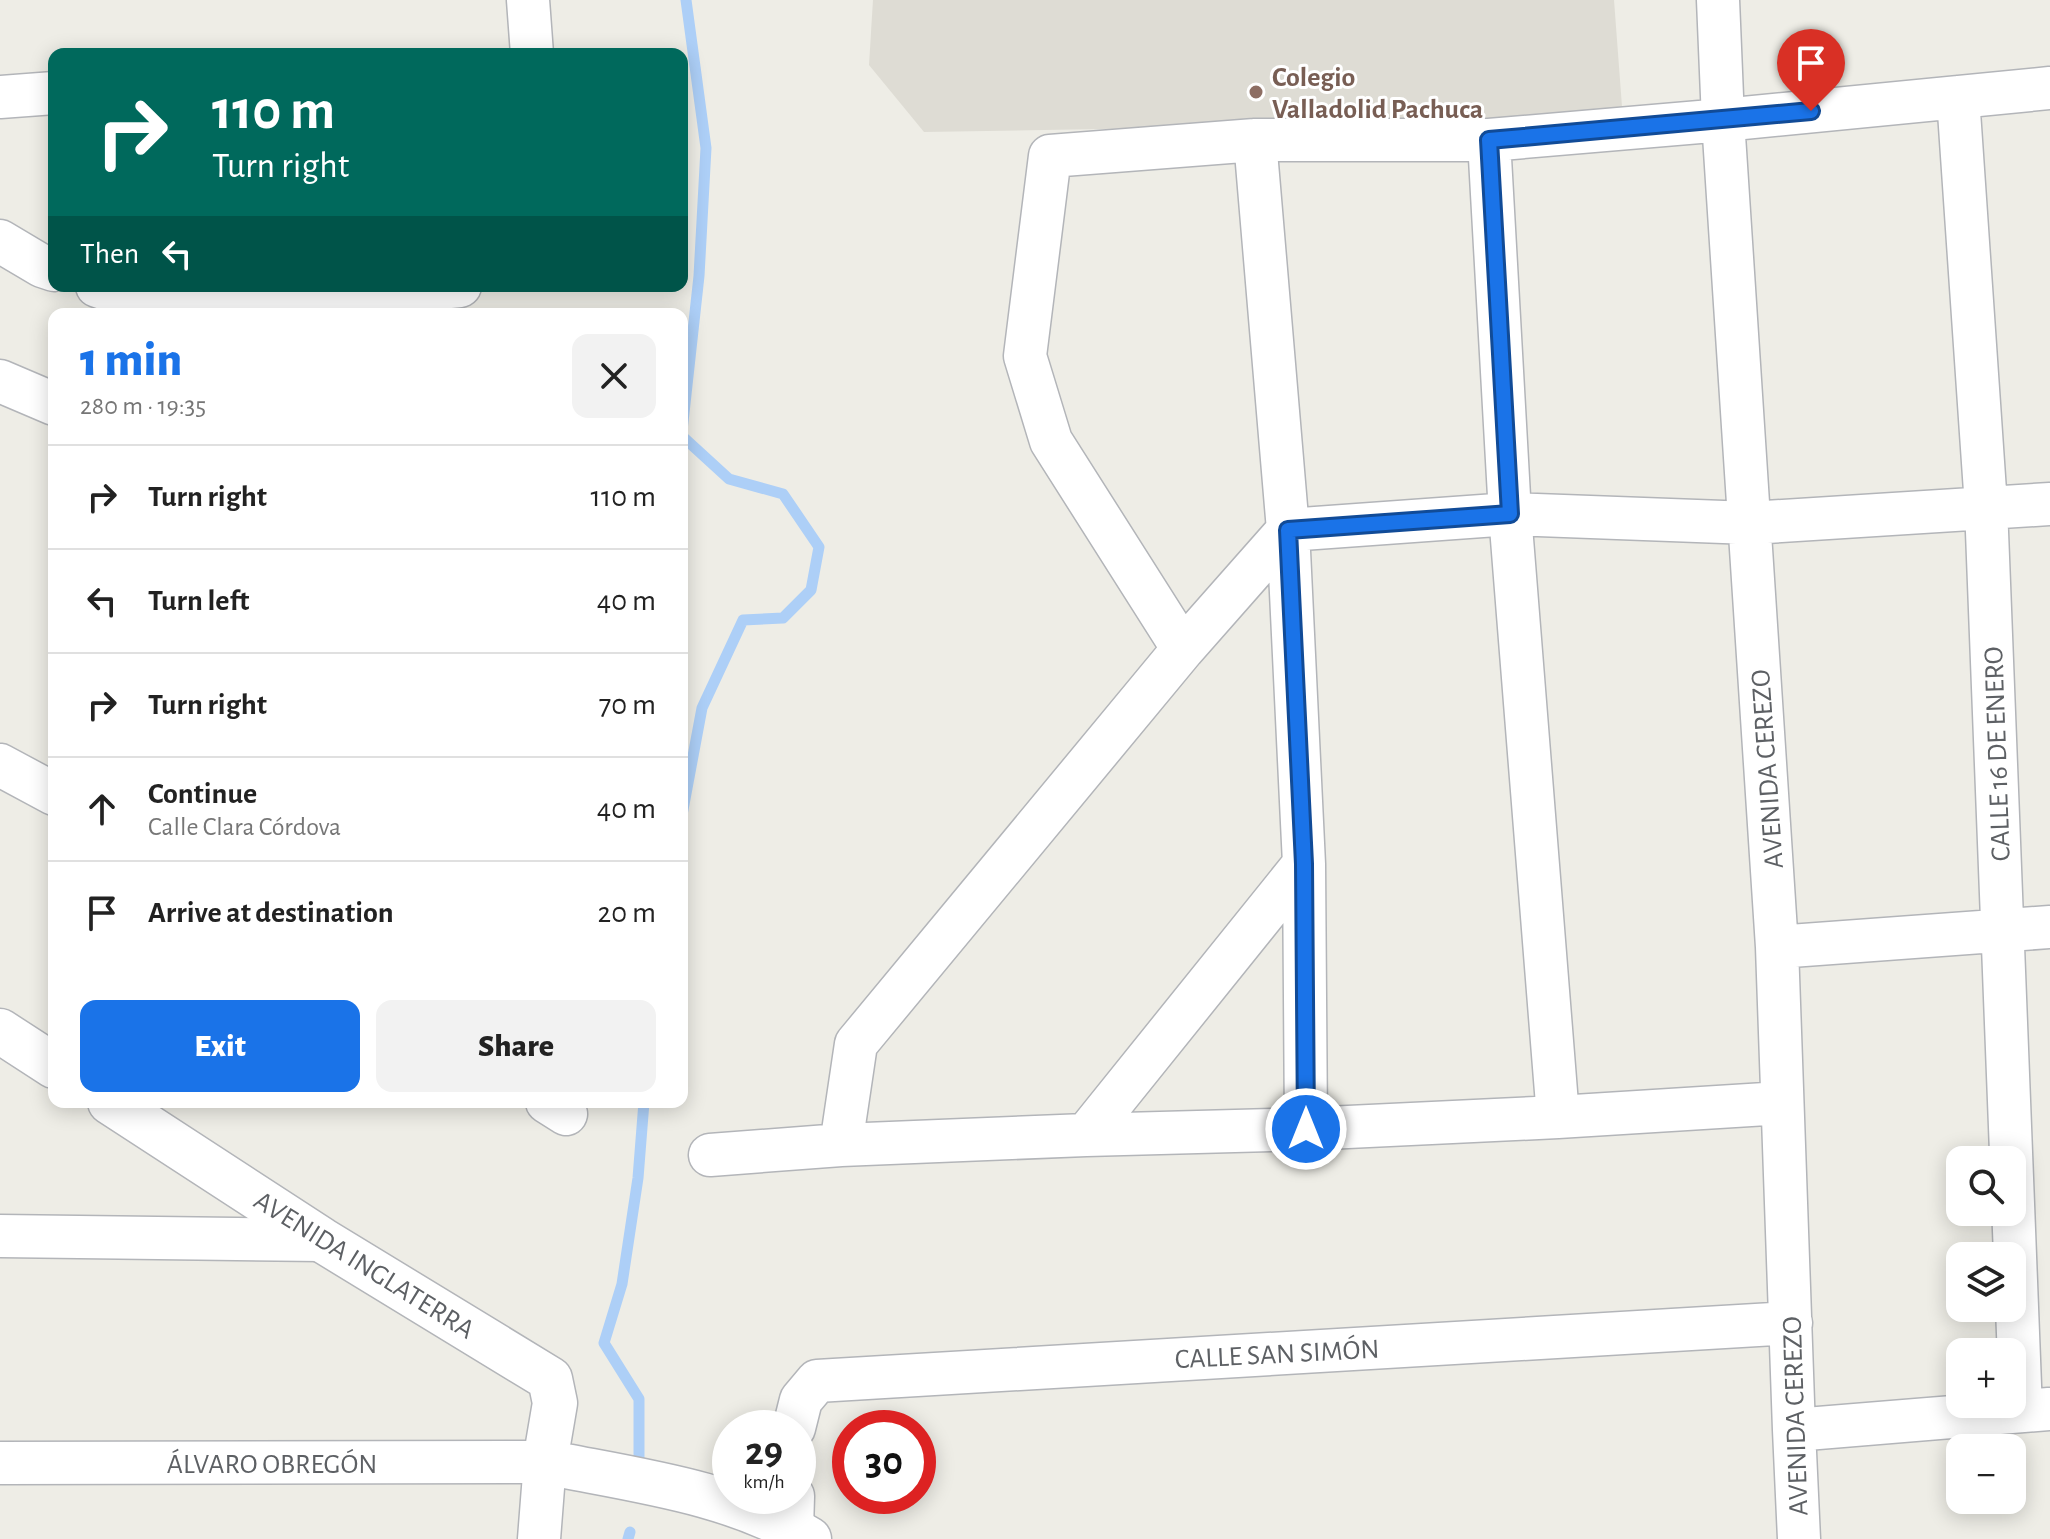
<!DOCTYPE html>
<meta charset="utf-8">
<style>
:root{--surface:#fff;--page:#f2f2f2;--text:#222;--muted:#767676;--line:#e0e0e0;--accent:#1a73e8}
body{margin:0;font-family:"Alegreya Sans",sans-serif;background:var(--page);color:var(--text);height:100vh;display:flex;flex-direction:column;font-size:30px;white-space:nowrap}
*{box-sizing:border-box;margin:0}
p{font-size:26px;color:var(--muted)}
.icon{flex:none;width:44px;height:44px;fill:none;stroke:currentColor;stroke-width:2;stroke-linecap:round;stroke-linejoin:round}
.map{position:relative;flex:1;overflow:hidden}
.sheet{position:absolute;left:48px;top:308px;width:640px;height:800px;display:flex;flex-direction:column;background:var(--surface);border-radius:16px;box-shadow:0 4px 20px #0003}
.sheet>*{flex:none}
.hud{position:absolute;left:48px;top:48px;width:640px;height:244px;border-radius:16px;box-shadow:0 4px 20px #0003;background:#00695c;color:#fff;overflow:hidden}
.controls{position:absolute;left:1946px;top:1146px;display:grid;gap:16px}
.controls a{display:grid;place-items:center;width:80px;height:80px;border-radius:16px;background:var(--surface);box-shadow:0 4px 20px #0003;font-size:40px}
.speed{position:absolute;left:712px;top:1410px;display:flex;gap:16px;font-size:40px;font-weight:700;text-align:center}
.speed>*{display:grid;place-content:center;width:104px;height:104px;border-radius:50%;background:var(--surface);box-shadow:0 4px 20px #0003;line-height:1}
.speed small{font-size:20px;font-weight:400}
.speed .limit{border:12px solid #d22;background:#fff;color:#111}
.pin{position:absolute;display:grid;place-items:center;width:68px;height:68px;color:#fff;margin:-82px -34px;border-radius:50% 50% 50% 0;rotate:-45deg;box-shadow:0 0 8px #0007}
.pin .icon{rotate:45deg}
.me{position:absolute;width:88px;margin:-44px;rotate:0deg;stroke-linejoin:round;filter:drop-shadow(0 0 6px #0008)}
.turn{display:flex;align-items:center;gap:28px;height:168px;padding:0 32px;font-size:36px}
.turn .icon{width:104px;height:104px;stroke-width:2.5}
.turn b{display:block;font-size:56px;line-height:68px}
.then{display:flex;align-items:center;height:76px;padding:0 32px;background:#0003;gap:16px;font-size:30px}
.round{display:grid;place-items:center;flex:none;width:84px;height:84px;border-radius:16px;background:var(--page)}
.headline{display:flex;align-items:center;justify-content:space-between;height:136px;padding:0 32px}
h1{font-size:48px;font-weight:800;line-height:60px;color:var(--accent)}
.action{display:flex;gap:16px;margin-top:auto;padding:16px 32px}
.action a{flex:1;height:92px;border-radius:16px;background:var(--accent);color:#fff;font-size:32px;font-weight:800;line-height:92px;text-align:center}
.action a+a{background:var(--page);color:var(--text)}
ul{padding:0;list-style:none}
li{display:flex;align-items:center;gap:24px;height:104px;padding:0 32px;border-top:2px solid var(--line)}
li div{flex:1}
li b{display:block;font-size:30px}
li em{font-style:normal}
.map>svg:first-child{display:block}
</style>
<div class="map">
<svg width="2050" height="1539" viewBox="0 0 2050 1539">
<rect width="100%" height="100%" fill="#eeede6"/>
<path fill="#dedcd4" d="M 873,0 L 1614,0 L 1623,120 L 924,132 L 869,65 Z"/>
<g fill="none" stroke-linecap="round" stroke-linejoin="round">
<path stroke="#adcff7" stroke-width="11" d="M 682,431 L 699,276 L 706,148 L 686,0
M 682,436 L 729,479 L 783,494 L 819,547 L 811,590 L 783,618 L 743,620 L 702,708 L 682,815
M 639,1459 L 639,1399 L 604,1343 L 622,1284 L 638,1178 L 644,1102
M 628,1539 L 630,1532"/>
<g stroke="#b3b5b9" stroke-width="45">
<path id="minor" d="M 528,0 L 532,54
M 1718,0 L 1723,120 L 1777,947 L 1794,1430 L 1799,1539
M 0,97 L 54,93
M 1958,97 L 1986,506 L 2021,1411
M 1255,140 L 1288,530 L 1304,864 L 1306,1129
M 1489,140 L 1510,514 L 1558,1117
M 0,241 L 42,266 L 54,270
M 97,286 L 146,303 L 231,308 L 460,286
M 0,381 L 54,404
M 1183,649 L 1051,441 L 1025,356 L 1050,156 L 1255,140 L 1489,140 L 1723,120 L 2050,88
M 0,765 L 54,794
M 1777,947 L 2050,927
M 547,1102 L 566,1114
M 1086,1135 L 1304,864
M 841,1145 L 856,1044 L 1183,649 L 1288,530 L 1510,514 L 1750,523 L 2050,504
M 710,1155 L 841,1145 L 1086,1135 L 1306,1129 L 1558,1117 L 1782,1103
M 0,1236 L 322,1240
M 794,1428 L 801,1400 L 817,1381 L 1791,1323
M 1794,1430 L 2049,1409
M 0,1463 L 545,1462 L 539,1539
M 792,1529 L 793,1496"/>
</g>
<g stroke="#b3b5b9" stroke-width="47">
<path id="tertiary" d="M 0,1031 L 54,1066
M 110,1102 L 322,1240 L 550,1379 L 555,1403 L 545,1462 C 634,1480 730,1491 809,1539"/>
</g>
<use href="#minor" stroke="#fff" stroke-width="42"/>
<use href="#tertiary" stroke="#fff" stroke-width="44"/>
</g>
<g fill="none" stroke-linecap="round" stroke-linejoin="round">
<g stroke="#114b97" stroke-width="20">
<path id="route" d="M 1306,1129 L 1304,864 L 1288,530 L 1510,514 L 1489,140 L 1811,111"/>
</g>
<use href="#route" stroke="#1a73e8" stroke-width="14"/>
</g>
<circle fill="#8d6e63" stroke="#fff" stroke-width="3" cx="1256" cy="92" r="8"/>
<g text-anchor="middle" stroke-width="6" stroke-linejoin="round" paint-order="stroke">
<g font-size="28" font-weight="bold" fill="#785e54" stroke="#fff" text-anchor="start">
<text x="1272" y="86">Colegio<tspan x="1272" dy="32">Valladolid Pachuca</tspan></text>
</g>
<g font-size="28" fill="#5d6064" stroke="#fff">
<text transform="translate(1996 754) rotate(-92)" y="10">CALLE 16 DE ENERO</text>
<text transform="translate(1766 769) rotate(-94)" y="10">AVENIDA CEREZO</text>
<text transform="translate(365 1264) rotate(32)" y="10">AVENIDA INGLATERRA</text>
<text transform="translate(1277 1353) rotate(-3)" y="10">CALLE SAN SIMÓN</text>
<text transform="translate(1794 1416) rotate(-92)" y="10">AVENIDA CEREZO</text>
<text x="272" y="1473">ÁLVARO OBREGÓN</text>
</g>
</g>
</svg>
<div class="controls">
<a><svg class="icon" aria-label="search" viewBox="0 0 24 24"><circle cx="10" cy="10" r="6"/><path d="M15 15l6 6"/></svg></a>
<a><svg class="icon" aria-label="layers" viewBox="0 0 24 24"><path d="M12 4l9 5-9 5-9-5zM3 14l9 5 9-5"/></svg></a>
<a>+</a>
<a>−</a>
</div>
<div class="speed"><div>29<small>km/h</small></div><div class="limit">30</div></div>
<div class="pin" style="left:1811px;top:111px;background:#d93025"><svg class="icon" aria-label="arrive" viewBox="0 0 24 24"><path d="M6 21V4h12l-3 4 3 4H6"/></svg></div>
<svg class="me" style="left:1306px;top:1129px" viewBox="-20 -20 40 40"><circle r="17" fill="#1a73e8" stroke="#fff" stroke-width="3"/><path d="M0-11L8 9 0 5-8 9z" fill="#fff"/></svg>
<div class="hud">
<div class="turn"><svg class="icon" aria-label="right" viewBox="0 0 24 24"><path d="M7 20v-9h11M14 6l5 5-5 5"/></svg><div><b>110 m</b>Turn right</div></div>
<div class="then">Then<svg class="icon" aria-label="left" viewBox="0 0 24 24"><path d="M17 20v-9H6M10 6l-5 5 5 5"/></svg></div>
</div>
<section class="sheet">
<div class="headline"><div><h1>1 min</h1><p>280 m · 19:35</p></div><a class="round"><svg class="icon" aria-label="close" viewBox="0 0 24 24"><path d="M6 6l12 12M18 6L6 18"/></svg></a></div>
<ul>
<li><svg class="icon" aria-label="right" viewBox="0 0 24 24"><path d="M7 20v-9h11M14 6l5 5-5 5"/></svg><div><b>Turn right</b></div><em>110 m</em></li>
<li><svg class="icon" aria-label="left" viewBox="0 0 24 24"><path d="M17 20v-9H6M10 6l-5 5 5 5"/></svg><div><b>Turn left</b></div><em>40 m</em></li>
<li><svg class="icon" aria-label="right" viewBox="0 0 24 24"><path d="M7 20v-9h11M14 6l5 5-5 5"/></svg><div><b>Turn right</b></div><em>70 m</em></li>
<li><svg class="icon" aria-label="ahead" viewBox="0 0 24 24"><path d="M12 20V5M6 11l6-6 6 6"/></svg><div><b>Continue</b><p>Calle Clara Córdova</p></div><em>40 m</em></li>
<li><svg class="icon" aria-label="arrive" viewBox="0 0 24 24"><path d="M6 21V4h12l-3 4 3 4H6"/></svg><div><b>Arrive at destination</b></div><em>20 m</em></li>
</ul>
<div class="action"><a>Exit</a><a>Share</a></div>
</section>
</div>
